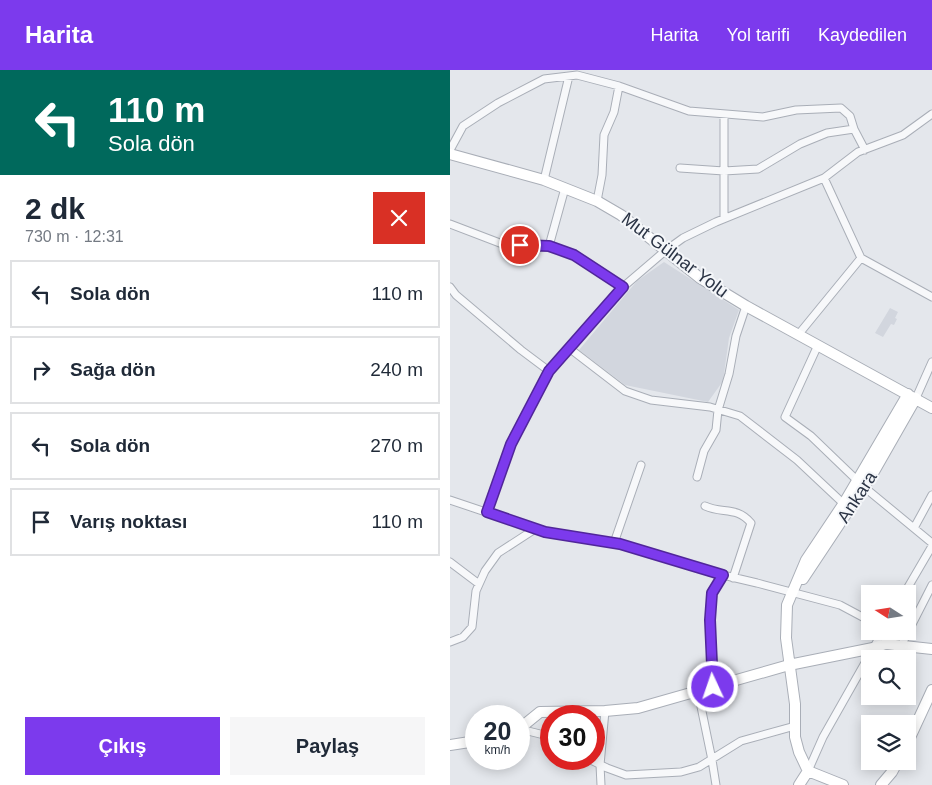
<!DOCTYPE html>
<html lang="tr">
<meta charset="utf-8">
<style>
:root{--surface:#fff;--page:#f6f6f7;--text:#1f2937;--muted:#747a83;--line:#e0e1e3;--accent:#7c3aed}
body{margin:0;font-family:Arial,sans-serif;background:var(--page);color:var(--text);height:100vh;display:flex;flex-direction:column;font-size:19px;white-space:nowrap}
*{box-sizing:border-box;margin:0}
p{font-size:16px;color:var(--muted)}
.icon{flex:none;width:28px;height:28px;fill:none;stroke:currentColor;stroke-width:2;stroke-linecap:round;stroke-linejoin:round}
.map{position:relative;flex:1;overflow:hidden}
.panel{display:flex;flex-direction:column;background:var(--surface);width:450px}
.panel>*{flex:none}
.hud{background:#00695c;color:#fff;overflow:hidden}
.needle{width:32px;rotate:282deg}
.controls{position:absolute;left:411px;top:515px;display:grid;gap:10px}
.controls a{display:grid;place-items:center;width:55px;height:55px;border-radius:0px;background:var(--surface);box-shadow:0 2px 12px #0003;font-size:25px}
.speed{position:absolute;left:15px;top:635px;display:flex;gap:10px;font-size:25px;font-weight:700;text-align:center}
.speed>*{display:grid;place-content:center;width:65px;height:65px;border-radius:50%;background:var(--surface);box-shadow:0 2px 12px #0003;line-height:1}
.speed small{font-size:12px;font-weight:400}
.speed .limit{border:8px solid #d22;background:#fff;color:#111}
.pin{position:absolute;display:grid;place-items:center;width:42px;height:42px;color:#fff;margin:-21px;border:2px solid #fff;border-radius:50%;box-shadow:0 1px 5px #0007}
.me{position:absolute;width:55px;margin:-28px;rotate:357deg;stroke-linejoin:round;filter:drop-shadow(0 0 4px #0008)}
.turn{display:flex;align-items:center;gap:18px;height:105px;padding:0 25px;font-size:22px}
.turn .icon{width:65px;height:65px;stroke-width:2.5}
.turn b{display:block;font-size:35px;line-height:42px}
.round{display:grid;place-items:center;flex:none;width:52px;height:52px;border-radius:0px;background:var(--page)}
.headline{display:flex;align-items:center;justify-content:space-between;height:85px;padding:0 25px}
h1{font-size:30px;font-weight:600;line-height:38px}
.action{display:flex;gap:10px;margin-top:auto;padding:10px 25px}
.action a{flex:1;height:58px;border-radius:0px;background:var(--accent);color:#fff;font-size:20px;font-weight:600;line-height:58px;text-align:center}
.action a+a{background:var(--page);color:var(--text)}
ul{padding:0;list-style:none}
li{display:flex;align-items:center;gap:15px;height:68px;margin:0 10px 8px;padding:0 15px;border:2px solid var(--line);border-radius:0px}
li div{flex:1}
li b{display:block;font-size:19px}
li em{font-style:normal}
header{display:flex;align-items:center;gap:30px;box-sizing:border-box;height:70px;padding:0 25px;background:var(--accent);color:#fff}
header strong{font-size:24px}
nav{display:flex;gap:28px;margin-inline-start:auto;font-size:18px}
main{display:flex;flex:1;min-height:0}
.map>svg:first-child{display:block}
</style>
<header>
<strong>Harita</strong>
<nav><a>Harita</a><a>Yol tarifi</a><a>Kaydedilen</a></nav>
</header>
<main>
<section class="panel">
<div class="hud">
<div class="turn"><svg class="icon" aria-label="left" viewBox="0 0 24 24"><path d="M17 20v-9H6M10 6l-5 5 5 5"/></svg><div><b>110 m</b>Sola dön</div></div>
</div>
<div class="headline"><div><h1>2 dk</h1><p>730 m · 12:31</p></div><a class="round" style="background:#d93025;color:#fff"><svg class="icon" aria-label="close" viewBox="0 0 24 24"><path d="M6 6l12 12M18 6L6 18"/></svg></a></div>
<ul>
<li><svg class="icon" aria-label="left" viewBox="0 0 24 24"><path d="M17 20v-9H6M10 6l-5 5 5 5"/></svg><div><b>Sola dön</b></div><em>110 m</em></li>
<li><svg class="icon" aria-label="right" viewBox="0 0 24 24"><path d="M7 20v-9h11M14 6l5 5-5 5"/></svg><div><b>Sağa dön</b></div><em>240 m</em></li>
<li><svg class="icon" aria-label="left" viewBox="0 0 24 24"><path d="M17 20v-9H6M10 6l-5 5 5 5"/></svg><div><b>Sola dön</b></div><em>270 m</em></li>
<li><svg class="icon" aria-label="arrive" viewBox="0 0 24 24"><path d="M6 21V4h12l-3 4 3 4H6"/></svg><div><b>Varış noktası</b></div><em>110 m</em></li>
</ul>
<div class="action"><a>Çıkış</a><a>Paylaş</a></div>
</section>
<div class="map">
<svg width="482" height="715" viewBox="0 0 482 715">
<rect width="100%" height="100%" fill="#e4e7ec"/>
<path fill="#d2d6de" d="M 214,192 L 289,240 L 279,268 L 273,311 L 258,332 L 175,315 L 129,280 L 187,211 Z
M 440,238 L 448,242 L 445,248 L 447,249 L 444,255 L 441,254 L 433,267 L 425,263 Z"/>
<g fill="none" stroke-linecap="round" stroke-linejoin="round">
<g stroke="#a9aeb7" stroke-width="9">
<path id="street" d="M 0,80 L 13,56 L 48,33 L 94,9 L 127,5 L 169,16 L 239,41 L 313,47 L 346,40 L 391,38 L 400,46 L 404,59 L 415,80
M 230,98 L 274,101 L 308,99 L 350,74 L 377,63 L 404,59
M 374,108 L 411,188 L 482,227
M 94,110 L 119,6
M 147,131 L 152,105 L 154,65 L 164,42 L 169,16
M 274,148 L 274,44
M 0,154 L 55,175 L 99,176 L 124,185 L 173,217
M 99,176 L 115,118
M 0,217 L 6,225 L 71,280 L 99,301
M 348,265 L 411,188
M 368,275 L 335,347 L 361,366 L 414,417 L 482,473
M 119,278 L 175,321 L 201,330 L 260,337 L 290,346 L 347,390 L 396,436
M 466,328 L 482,292
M 247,407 L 254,381 L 266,360 L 268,340 L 279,304 L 286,266 L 296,236
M 0,430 L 95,462 L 170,474 L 273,505 L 307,513 L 390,535 L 420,551
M 255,436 C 272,444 287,436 301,453 L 283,508
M 37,442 L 61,374 L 99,301 L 173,217 L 215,181 L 233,168 L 266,152 L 374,108 L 408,82 L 453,65 L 482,44
M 464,458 L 482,425
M 164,473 L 191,395
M 0,492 L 29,514
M 454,524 L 482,476
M 0,572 L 13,567 L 22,557 L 26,521 L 35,501 L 48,483 L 85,459
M 451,576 L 482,515
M 263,617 L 260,550 L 262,523 L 273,505
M 248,622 L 262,690 L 266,715
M 70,659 L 94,665 L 101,669
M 139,689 L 157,698 L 176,705 L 231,702 L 249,697 L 291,671 L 345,656
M 358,701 L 373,667 L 433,561
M 151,715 L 150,695 L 155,641"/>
</g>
<g stroke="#a9aeb7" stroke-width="12">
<path id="secondary" d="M 0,84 L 94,110 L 147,131 L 171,145 L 250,208 L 296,236 L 482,338
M 353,509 L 422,405 L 466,328
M 69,659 L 90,642 L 155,641 L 188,638 L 339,595 L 423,578 L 436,574 L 482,579
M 458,672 L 482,620
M 0,675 L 26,671
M 358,701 L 349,682 L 345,667 L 345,634 L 336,568 L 337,535 L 356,490 L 394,433 L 458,324
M 358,701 L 393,715
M 349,715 L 358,701
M 431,715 L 442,702 L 448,691"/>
</g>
<use href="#street" stroke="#f7f8fa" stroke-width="7"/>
<use href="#secondary" stroke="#fff" stroke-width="10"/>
</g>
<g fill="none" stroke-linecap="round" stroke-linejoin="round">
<g stroke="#51269a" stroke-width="12">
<path id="route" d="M 70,175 L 99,176 L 124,185 L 173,217 L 99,301 L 61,374 L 37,442 L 95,462 L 170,474 L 273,505 L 262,523 L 260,550 L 263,617"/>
</g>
<use href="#route" stroke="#7c3aed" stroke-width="9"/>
</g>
<g text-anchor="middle" stroke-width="4" stroke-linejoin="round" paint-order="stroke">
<g font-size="18" fill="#2b3445" stroke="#f4f6f9">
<text transform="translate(225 185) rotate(37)" y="6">Mut Gülnar Yolu</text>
<text transform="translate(407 427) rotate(-57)" y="6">Ankara</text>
</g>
</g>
</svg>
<div class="controls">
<a><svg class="needle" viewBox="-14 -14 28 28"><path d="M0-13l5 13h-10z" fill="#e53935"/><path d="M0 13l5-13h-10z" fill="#747a83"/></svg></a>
<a><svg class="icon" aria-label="search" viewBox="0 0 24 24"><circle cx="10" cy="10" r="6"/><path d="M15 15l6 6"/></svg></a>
<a><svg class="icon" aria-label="layers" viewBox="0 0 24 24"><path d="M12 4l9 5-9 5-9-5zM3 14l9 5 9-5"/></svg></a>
</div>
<div class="speed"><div>20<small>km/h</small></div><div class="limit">30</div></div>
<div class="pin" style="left:70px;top:175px;background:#d93025"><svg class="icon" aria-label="arrive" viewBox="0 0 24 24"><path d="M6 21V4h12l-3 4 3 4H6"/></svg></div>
<svg class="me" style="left:263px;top:617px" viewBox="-20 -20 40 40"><circle r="17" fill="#7c3aed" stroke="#fff" stroke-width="3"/><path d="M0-11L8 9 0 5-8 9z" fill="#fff"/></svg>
</div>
</main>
